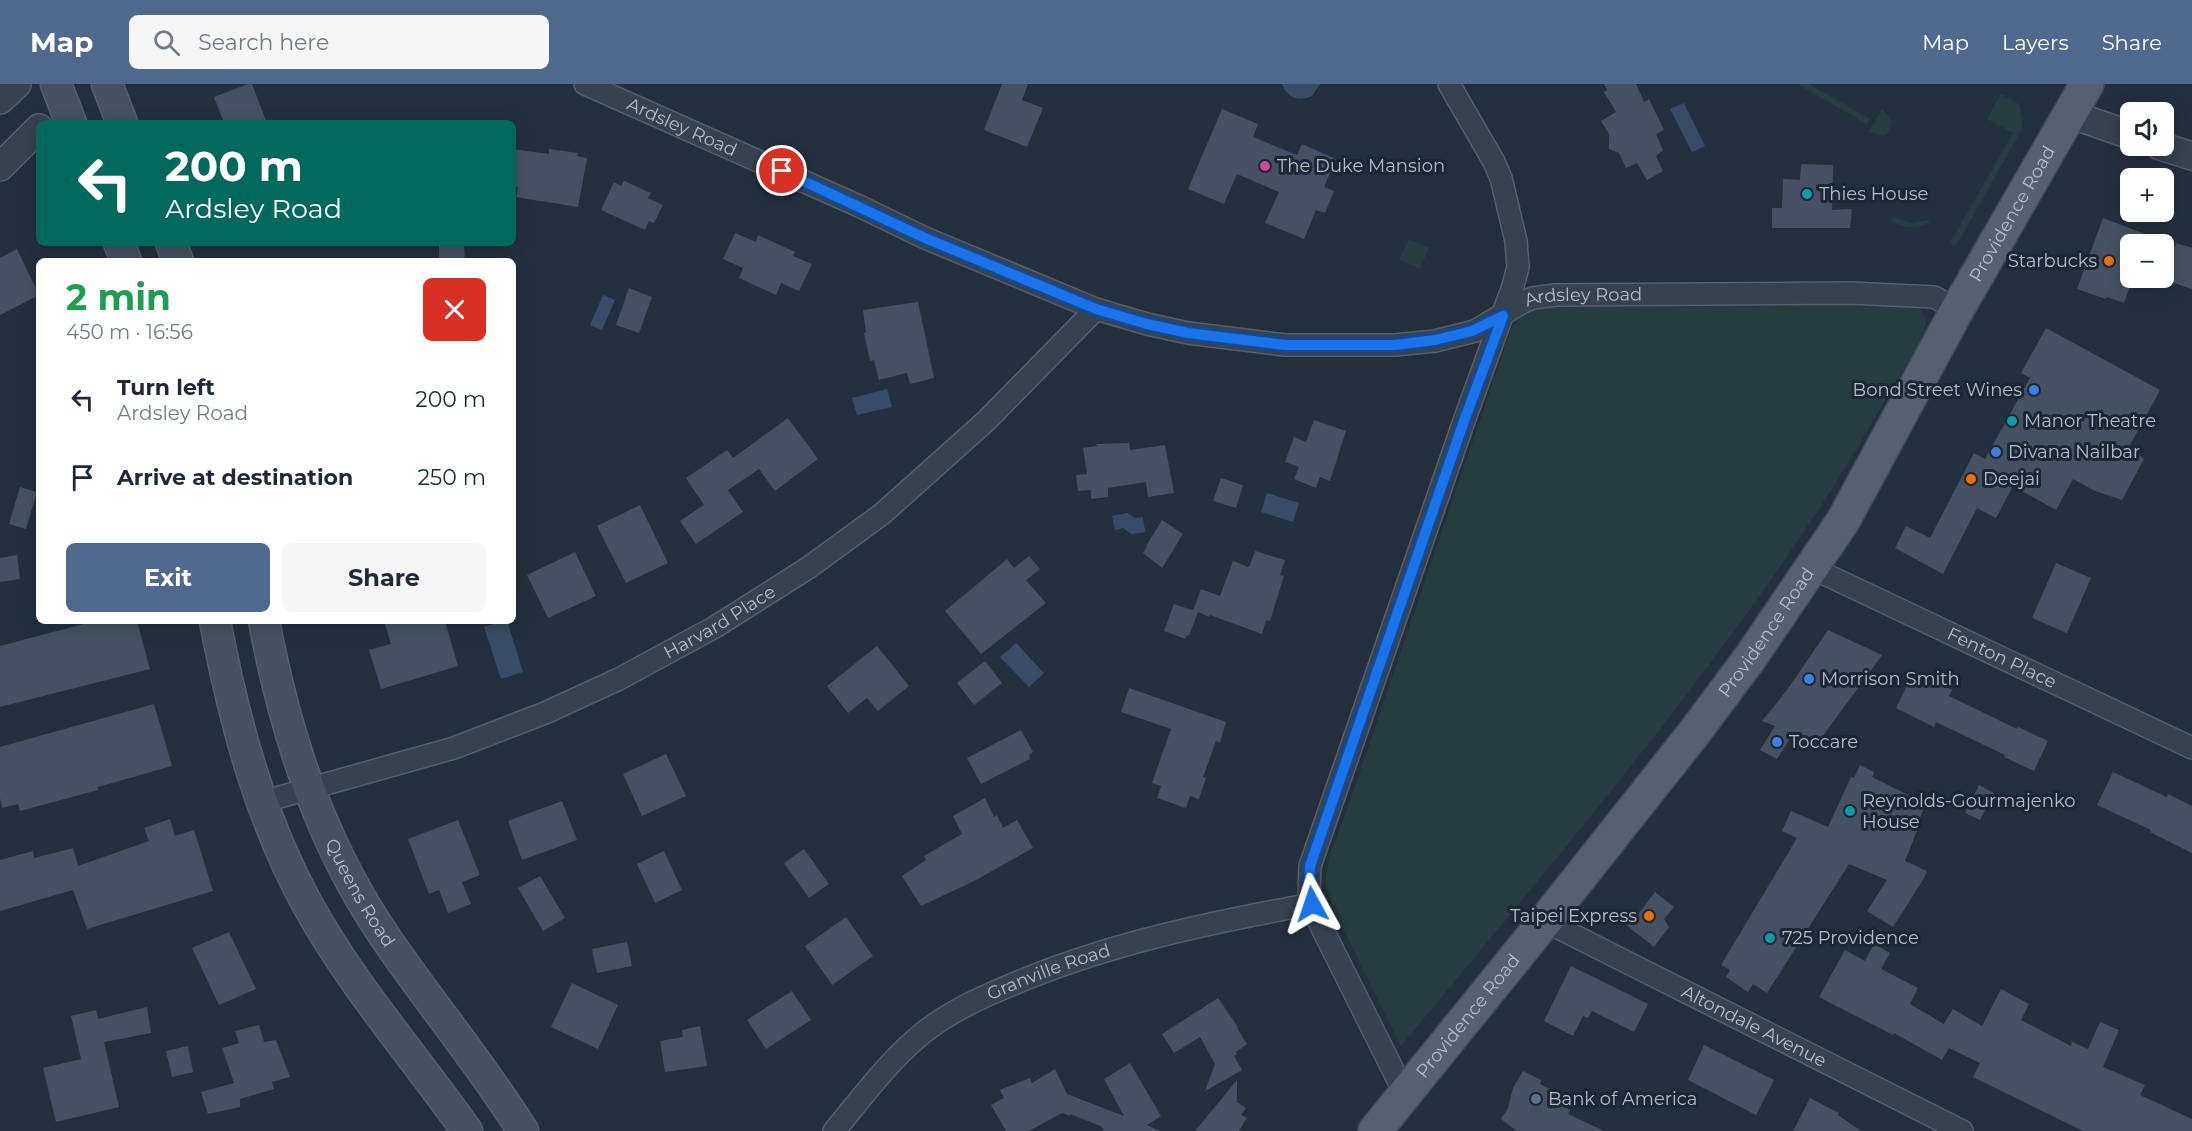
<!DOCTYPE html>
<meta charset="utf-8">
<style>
:root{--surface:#fff;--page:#f6f6f7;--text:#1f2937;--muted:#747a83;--accent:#4f688e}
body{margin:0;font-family:Montserrat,sans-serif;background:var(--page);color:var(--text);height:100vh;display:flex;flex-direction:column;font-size:22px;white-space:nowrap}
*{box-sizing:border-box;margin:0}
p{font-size:20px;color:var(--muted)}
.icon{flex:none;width:33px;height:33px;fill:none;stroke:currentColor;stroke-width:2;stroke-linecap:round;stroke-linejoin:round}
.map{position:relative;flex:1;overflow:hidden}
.details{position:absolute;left:36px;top:174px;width:480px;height:366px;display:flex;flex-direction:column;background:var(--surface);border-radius:9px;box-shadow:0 3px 15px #0003}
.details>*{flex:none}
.hud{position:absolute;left:36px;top:36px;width:480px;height:126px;border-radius:9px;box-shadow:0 3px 15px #0003;background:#00695c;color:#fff;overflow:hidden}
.tools{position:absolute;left:2120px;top:18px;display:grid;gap:12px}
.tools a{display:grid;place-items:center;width:54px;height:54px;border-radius:9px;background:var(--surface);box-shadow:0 3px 15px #0003;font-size:30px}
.pin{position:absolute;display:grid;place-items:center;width:51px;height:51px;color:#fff;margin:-26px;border:3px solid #fff;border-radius:50%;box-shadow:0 2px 6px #0007}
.me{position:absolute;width:66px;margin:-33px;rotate:355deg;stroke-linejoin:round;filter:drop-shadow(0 0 4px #0008)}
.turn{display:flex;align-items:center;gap:21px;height:126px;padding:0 30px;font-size:27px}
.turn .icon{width:78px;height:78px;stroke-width:2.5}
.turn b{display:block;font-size:42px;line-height:51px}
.round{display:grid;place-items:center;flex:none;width:63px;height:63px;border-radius:9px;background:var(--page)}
.summary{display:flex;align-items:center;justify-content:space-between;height:102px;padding:0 30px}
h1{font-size:36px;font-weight:700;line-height:45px;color:#1e9e55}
.action{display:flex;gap:12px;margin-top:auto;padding:12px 30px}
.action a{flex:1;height:69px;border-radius:9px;background:var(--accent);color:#fff;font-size:24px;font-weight:700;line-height:69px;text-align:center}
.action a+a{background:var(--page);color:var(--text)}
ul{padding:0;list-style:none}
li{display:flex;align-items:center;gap:18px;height:78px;padding:0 30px}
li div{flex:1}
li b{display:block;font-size:22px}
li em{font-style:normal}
header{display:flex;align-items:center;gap:36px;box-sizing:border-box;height:84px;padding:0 30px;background:var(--accent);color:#fff}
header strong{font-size:28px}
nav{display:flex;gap:33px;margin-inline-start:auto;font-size:21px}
.search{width:420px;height:54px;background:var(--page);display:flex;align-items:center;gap:15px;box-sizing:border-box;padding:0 21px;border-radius:9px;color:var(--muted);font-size:22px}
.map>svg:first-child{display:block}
</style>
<header>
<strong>Map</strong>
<div class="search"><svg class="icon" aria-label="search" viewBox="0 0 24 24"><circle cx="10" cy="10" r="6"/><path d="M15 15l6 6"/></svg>Search here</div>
<nav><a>Map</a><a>Layers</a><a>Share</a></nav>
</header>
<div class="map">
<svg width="2192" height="1047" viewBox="0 0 2192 1047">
<rect width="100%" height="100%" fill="#242f3e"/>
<path fill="#263c3f" d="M 1797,0 L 1809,0 L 1870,35 L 1867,40 Z
M 2001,10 L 2019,20 L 2023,38 L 2022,45 L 1956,162 L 1950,159 L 2013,49 L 1987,35 Z
M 1882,25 L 1888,31 L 1892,38 L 1889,47 L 1884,52 L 1869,48 Z
M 1893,133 L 1911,139 L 1928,136 L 1930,138 C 1917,145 1904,145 1891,137 Z
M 1409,155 L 1429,164 L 1420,185 L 1399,176 Z
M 1909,213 C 1933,237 1928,237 1915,266 C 1881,323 1848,382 1811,437 C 1688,622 1542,791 1401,962 L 1333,824 L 1325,799 L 1329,773 L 1343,737 L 1511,245 L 1532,221 Z"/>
<path fill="#394c67" d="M 1282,0 L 1320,0 L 1312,12 C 1299,18 1287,14 1282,0 Z
M 1684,19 L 1705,62 L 1692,68 L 1670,25 Z
M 603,211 L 615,216 L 602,246 L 590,241 Z
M 887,305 L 892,323 L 857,331 L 852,314 Z
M 1267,409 L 1299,419 L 1293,438 L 1261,428 Z
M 1127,429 L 1135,434 L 1143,433 L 1145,448 L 1132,450 L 1123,444 L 1115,446 L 1112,432 Z
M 503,537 L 507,537 L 523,588 L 501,595 L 484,543 Z
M 1016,559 L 1044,589 L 1029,603 L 1000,573 Z"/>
<path fill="#455162" d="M 248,0 L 252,0 L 267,39 L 224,39 L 214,13 Z
M 1002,0 L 1028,0 L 1022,16 L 1043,24 L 1027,63 L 984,46 Z
M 1604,0 L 1636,0 L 1644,18 L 1649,15 L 1664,46 L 1656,50 L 1663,66 L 1656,72 L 1663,87 L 1647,96 L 1637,79 L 1626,84 L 1619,69 L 1609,65 L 1609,50 L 1601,37 L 1616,28 L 1604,8 L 1607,6 Z
M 1222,25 L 1258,40 L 1253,53 L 1297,71 L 1302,60 L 1336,75 L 1324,103 L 1334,107 L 1325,129 L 1316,126 L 1304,155 L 1265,139 L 1279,108 L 1237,90 L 1224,120 L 1188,105 Z
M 513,65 L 549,70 L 549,65 L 578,69 L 577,72 L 587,74 L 578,123 L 516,113 L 518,103 L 513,103 Z
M 1801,80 L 1833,81 L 1832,126 L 1852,125 L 1850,144 L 1772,144 L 1772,124 L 1782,124 L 1783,95 L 1800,96 Z
M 624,97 L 651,109 L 648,114 L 663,121 L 654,139 L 649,137 L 645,146 L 601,126 L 614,98 L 621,102 Z
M 2103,134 L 2166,158 L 2165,160 L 2130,160 L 2130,202 L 2124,219 L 2107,213 L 2106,215 L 2077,205 Z
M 735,149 L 756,158 L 758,151 L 795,168 L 793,172 L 812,180 L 799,207 L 781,199 L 776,211 L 739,194 L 743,184 L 723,175 Z
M 439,159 L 464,159 L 465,177 L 439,177 Z
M 2176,159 L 2192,164 L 2192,205 L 2164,196 Z
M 17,165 L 39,211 L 0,231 L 0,174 Z
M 629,204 L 652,213 L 639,249 L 616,241 Z
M 918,218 L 934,294 L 910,300 L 907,289 L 879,296 L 874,276 L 870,277 L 864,249 L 866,248 L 863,226 Z
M 2046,244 L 2160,306 L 2129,363 L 2144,375 L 2122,416 L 2095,407 L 2073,395 L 2056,426 L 2013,402 L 1996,434 L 1977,424 L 1943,490 L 1895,464 L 1906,442 L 1930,454 L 1974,369 L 1985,375 L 2030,294 L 2021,289 Z
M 788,334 L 818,375 L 775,407 L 759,385 L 728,406 L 743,428 L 696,460 L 680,437 L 704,421 L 686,394 L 727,366 L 733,374 Z
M 1314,336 L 1346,347 L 1330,397 L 1320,393 L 1316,404 L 1294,395 L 1299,383 L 1285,378 L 1294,353 L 1306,358 Z
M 1129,359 L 1130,366 L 1165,361 L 1174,409 L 1148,413 L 1146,398 L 1108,404 L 1108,413 L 1091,415 L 1091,406 L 1078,407 L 1076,391 L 1087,390 L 1083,364 L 1097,362 L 1096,360 Z
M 1221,394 L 1243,401 L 1236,424 L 1213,417 Z
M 20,403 L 37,408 L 26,445 L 9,440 Z
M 640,421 L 668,479 L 626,499 L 597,442 Z
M 1162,436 L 1183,450 L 1162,484 L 1143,469 L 1147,463 L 1146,462 Z
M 1255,467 L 1285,476 L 1280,491 L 1284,492 L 1270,537 L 1266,536 L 1262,550 L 1210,531 L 1209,533 L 1198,528 L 1189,552 L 1187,551 L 1185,555 L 1164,547 L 1174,520 L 1195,527 L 1193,527 L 1201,505 L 1220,512 L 1233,477 L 1248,483 L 1250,481 Z
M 575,468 L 596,512 L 548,534 L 527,491 Z
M 17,471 L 20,495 L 0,498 L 0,474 Z
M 1029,472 L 1040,485 L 1026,496 L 1046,519 L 981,570 L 945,527 L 1007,475 L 1014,484 Z
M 2056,479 L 2091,494 L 2067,549 L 2032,534 Z
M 95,537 L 137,537 L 150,585 L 0,623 L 0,562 Z
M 384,537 L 445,537 L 458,582 L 381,605 L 369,566 L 391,560 Z
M 1828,546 L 1882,571 L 1817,660 L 1793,650 L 1777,675 L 1760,666 L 1775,642 L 1762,637 L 1787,606 Z
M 877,562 L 909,602 L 878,627 L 867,614 L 848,629 L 827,602 Z
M 985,577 L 1002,599 L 974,621 L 957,599 Z
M 1914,587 L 1952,606 L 1949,612 L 2017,645 L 2018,643 L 2048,657 L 2034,687 L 2004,673 L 2005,671 L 1936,638 L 1934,643 L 1896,624 Z
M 1129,604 L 1226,638 L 1220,659 L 1216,657 L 1203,693 L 1206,694 L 1199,715 L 1190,712 L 1186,724 L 1157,714 L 1161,702 L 1152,699 L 1171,645 L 1121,628 Z
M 154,620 L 172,682 L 98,703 L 98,706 L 20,727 L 18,720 L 2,724 L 0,714 L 0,663 Z
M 1021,646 L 1033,668 L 1029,671 L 1030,675 L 981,700 L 967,674 Z
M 666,670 L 686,712 L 642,732 L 623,690 Z
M 1860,681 L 1874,688 L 1872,693 L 1926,720 L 1918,738 L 1920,739 L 1905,777 L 1927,787 L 1923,796 L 1893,843 L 1867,827 L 1887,796 L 1849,780 L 1767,909 L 1753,900 L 1748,908 L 1726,893 L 1730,886 L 1721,881 L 1797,754 L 1782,747 L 1791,727 L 1828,743 L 1851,693 L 1854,694 Z
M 2113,688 L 2167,713 L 2168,710 L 2192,722 L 2192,769 L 2150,748 L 2151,746 L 2097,721 Z
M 1979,701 L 1994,709 L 1980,736 L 1965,729 Z
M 985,714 L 994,733 L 997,731 L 1003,744 L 1017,736 L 1033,764 L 974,797 L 921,822 L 902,792 L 926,776 L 924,772 L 962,750 L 953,732 Z
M 562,717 L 577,756 L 522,776 L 508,737 Z
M 170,735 L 175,752 L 194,746 L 213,807 L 87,845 L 73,806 L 0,827 L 0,776 L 33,767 L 34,774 L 73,764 L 78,782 L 149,757 L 144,744 Z
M 458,736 L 480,791 L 462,798 L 471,820 L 448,829 L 439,806 L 429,810 L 408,755 Z
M 804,765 L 829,800 L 809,814 L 784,779 Z
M 664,767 L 682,806 L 655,819 L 637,780 Z
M 540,792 L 565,834 L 543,847 L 518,804 Z
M 1655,808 L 1674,823 L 1664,835 L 1669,843 L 1654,863 L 1625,840 L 1635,828 L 1640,828 Z
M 846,833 L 873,872 L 832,901 L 805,862 Z
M 229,848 L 256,905 L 219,921 L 192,864 Z
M 627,858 L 632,882 L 597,889 L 592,865 Z
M 1874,860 L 1890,869 L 1881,885 L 1918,904 L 1910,920 L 1944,940 L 1953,925 L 1982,942 L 2001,905 L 2029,920 L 2021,936 L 2071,962 L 2072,958 L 2088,965 L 2100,938 L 2119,946 L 2103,983 L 2145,1001 L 2140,1011 L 2192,1035 L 2192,1047 L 2083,1047 L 1973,993 L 1980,979 L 1949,964 L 1942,976 L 1894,949 L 1893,951 L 1819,913 L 1845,866 L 1865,877 Z
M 1571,882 L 1648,920 L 1634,948 L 1592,927 L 1588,934 L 1583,932 L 1573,952 L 1544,937 Z
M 572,899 L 618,921 L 598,965 L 551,943 Z
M 792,907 L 811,936 L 766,965 L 747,936 Z
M 1218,914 L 1238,943 L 1237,944 L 1247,960 L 1236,968 L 1237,970 L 1234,972 L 1242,986 L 1205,1007 L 1215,980 L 1200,953 L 1174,969 L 1162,950 Z
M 147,923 L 151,949 L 104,958 L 119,1023 L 56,1038 L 43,984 L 81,975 L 71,932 L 96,926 L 98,935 Z
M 259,941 L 264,958 L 276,956 L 290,993 L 272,998 L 274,1005 L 240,1015 L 240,1023 L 208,1030 L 201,1008 L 234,999 L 222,964 L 239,959 L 235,947 Z
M 700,942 L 707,982 L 665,988 L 660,957 L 683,953 L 682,946 Z
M 1704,961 L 1774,996 L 1756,1031 L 1688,996 Z
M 188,962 L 193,988 L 172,993 L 166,967 Z
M 1130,979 L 1161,1032 L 1147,1041 L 1160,1047 L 1104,1047 L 1101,1042 L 1070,1030 L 1070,1032 L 1062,1029 L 1029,1047 L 1006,1047 L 991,1021 L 1004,1014 L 1000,1006 L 1030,994 L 1032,999 L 1055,985 L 1067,1010 L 1124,1032 L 1104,995 Z
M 1523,987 L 1541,996 L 1540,1000 L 1559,1010 L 1558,1014 L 1565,1017 L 1562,1022 L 1570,1026 L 1568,1030 L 1604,1047 L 1517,1047 L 1501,1035 L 1508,1024 L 1513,1004 Z
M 1237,996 L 1237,1018 L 1246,1024 L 1241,1031 L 1247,1034 L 1239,1047 L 1195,1047 Z
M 1810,1014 L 1839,1029 L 1838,1031 L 1861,1047 L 1793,1047 Z"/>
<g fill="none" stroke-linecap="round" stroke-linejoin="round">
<g stroke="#565f6c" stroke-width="24">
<g id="minor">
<path id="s1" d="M 585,0 L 859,122 L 925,154 L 1096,225 L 1147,240 L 1188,249 L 1285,261 L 1395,261 L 1435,257 L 1475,247 L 1523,218 L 1533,214 L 1555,211 L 1851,209 L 1934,213 L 1957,226"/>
<path id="s2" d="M 1812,484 L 2192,664"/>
<path id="s3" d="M 262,718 L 454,664 L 545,629 L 619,595 L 715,543 L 808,484 L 882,430 L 986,337 L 1096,225"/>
<path id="s4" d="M 1545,837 L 1962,1047"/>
<path d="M 1405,1010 L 1320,840 L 1309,808 L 1310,782 L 1464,337 L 1513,202 L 1518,183 L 1516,157 L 1501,94 L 1494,78 L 1449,0"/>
<path id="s5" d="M 834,1047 C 862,1014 888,977 923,949 C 953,925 987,911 1023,896 C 1116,858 1213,838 1312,820"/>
</g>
</g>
<g stroke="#565f6c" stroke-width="30">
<path id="tertiary" d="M 0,16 L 17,0
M 2070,30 L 2130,51
M 2160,62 L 2192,72
M 0,83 L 39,44"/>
</g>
<g stroke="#565f6c" stroke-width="33">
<g id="secondary">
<path d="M 56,0 L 71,39"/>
<path d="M 107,0 L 122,39"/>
<path d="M 119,159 L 126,177"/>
<path d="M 171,159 L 178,177"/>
<path d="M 215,537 C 234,636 260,736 310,825 C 354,904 415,973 467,1047"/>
<path id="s6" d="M 264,537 C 285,648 319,755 383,850 C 428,917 480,978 523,1047"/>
</g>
</g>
<g stroke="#414a57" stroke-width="36">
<g id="primary">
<path id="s7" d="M 1375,1047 L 1545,837 L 1694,649 L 1750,574 L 1843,437 L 1957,226 L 2087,0"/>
</g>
</g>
<use href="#minor" stroke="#38414e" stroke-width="21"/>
<use href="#tertiary" stroke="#38414e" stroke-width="27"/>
<use href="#secondary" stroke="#465061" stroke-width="30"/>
<use href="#primary" stroke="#56606e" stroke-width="33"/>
</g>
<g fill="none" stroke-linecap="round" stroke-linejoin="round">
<g stroke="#114b97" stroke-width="15">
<path id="route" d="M 782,87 L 925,154 L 1096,225 L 1147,240 L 1188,249 L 1285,261 L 1395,261 L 1435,256 L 1472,247 L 1503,232 L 1464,337 L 1310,782 L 1309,808 L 1312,820"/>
</g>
<use href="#route" stroke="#1a73e8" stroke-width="10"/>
</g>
<circle fill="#d1479c" stroke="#1d2633" stroke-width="2" cx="1265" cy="82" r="6"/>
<g fill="#0f9aa8" stroke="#1d2633" stroke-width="2">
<circle cx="1807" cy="110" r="6"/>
<circle cx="2012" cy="337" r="6"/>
<circle cx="1850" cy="727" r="6"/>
<circle cx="1770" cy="854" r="6"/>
</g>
<g fill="#e8710a" stroke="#1d2633" stroke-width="2">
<circle cx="2109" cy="177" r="6"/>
<circle cx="1971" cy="395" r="6"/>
<circle cx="1649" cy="832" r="6"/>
</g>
<g fill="#3f7fe0" stroke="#1d2633" stroke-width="2">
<circle cx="2034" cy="306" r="6"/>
<circle cx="1996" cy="368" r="6"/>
<circle cx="1809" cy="595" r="6"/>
<circle cx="1777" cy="658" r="6"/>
</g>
<circle fill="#5c6f8a" stroke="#1d2633" stroke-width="2" cx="1536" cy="1015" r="6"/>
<g text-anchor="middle" stroke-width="6" stroke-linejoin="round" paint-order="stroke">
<g font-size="18" fill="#b4bcc9" stroke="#1d2633">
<text dy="6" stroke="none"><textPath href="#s1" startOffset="106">Ardsley Road</textPath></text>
<text dy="6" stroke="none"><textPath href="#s7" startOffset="1120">Providence Road</textPath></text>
<text dy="6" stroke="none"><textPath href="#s1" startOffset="1060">Ardsley Road</textPath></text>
<text dy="6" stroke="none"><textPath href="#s3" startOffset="494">Harvard Place</textPath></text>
<text dy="6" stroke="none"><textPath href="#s7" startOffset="634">Providence Road</textPath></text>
<text dy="6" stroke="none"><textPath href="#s2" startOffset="210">Fenton Place</textPath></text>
<text dy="6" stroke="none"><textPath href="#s6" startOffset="290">Queens Road</textPath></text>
<text dy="6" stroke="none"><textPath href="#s5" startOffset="273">Granville Road</textPath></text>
<text dy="6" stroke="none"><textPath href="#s7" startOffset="148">Providence Road</textPath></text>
<text dy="6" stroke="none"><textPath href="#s4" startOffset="234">Altondale Avenue</textPath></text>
</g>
<g font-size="18" fill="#b4bcc9" stroke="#1d2633" text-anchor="start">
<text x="1277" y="88">The Duke Mansion</text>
<text x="1819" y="116">Thies House</text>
<text x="2097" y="183" text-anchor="end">Starbucks</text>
<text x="2022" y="312" text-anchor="end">Bond Street Wines</text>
<text x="2024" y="343">Manor Theatre</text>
<text x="2008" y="374">Divana Nailbar</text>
<text x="1983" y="401">Deejai</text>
<text x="1821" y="601">Morrison Smith</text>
<text x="1789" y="664">Toccare</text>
<text x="1862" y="723">Reynolds-Gourmajenko<tspan x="1862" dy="21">House</tspan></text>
<text x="1637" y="838" text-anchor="end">Taipei Express</text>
<text x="1782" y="860">725 Providence</text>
<text x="1548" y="1021">Bank of America</text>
</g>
</g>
</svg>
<div class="tools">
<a><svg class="icon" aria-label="sound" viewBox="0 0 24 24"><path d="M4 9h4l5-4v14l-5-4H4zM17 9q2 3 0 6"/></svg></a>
<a>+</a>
<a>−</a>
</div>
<div class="pin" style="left:782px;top:87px;background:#d93025"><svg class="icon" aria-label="arrive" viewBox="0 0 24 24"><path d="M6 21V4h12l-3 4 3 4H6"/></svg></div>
<svg class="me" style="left:1312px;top:820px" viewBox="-20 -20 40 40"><path d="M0-17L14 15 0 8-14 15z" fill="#1a73e8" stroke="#fff" stroke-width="4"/></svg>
<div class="hud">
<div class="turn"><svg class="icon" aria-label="left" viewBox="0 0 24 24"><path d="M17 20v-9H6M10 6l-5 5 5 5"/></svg><div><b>200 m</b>Ardsley Road</div></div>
</div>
<section class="details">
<div class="summary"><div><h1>2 min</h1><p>450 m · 16:56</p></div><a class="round" style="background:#d93025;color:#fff"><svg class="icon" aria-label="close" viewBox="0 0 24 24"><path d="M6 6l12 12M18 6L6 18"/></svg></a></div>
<ul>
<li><svg class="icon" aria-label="left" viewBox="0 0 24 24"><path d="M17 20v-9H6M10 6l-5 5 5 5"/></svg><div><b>Turn left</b><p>Ardsley Road</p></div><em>200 m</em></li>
<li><svg class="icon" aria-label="arrive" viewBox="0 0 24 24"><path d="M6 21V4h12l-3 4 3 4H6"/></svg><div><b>Arrive at destination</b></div><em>250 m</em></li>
</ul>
<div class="action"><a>Exit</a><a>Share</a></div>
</section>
</div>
